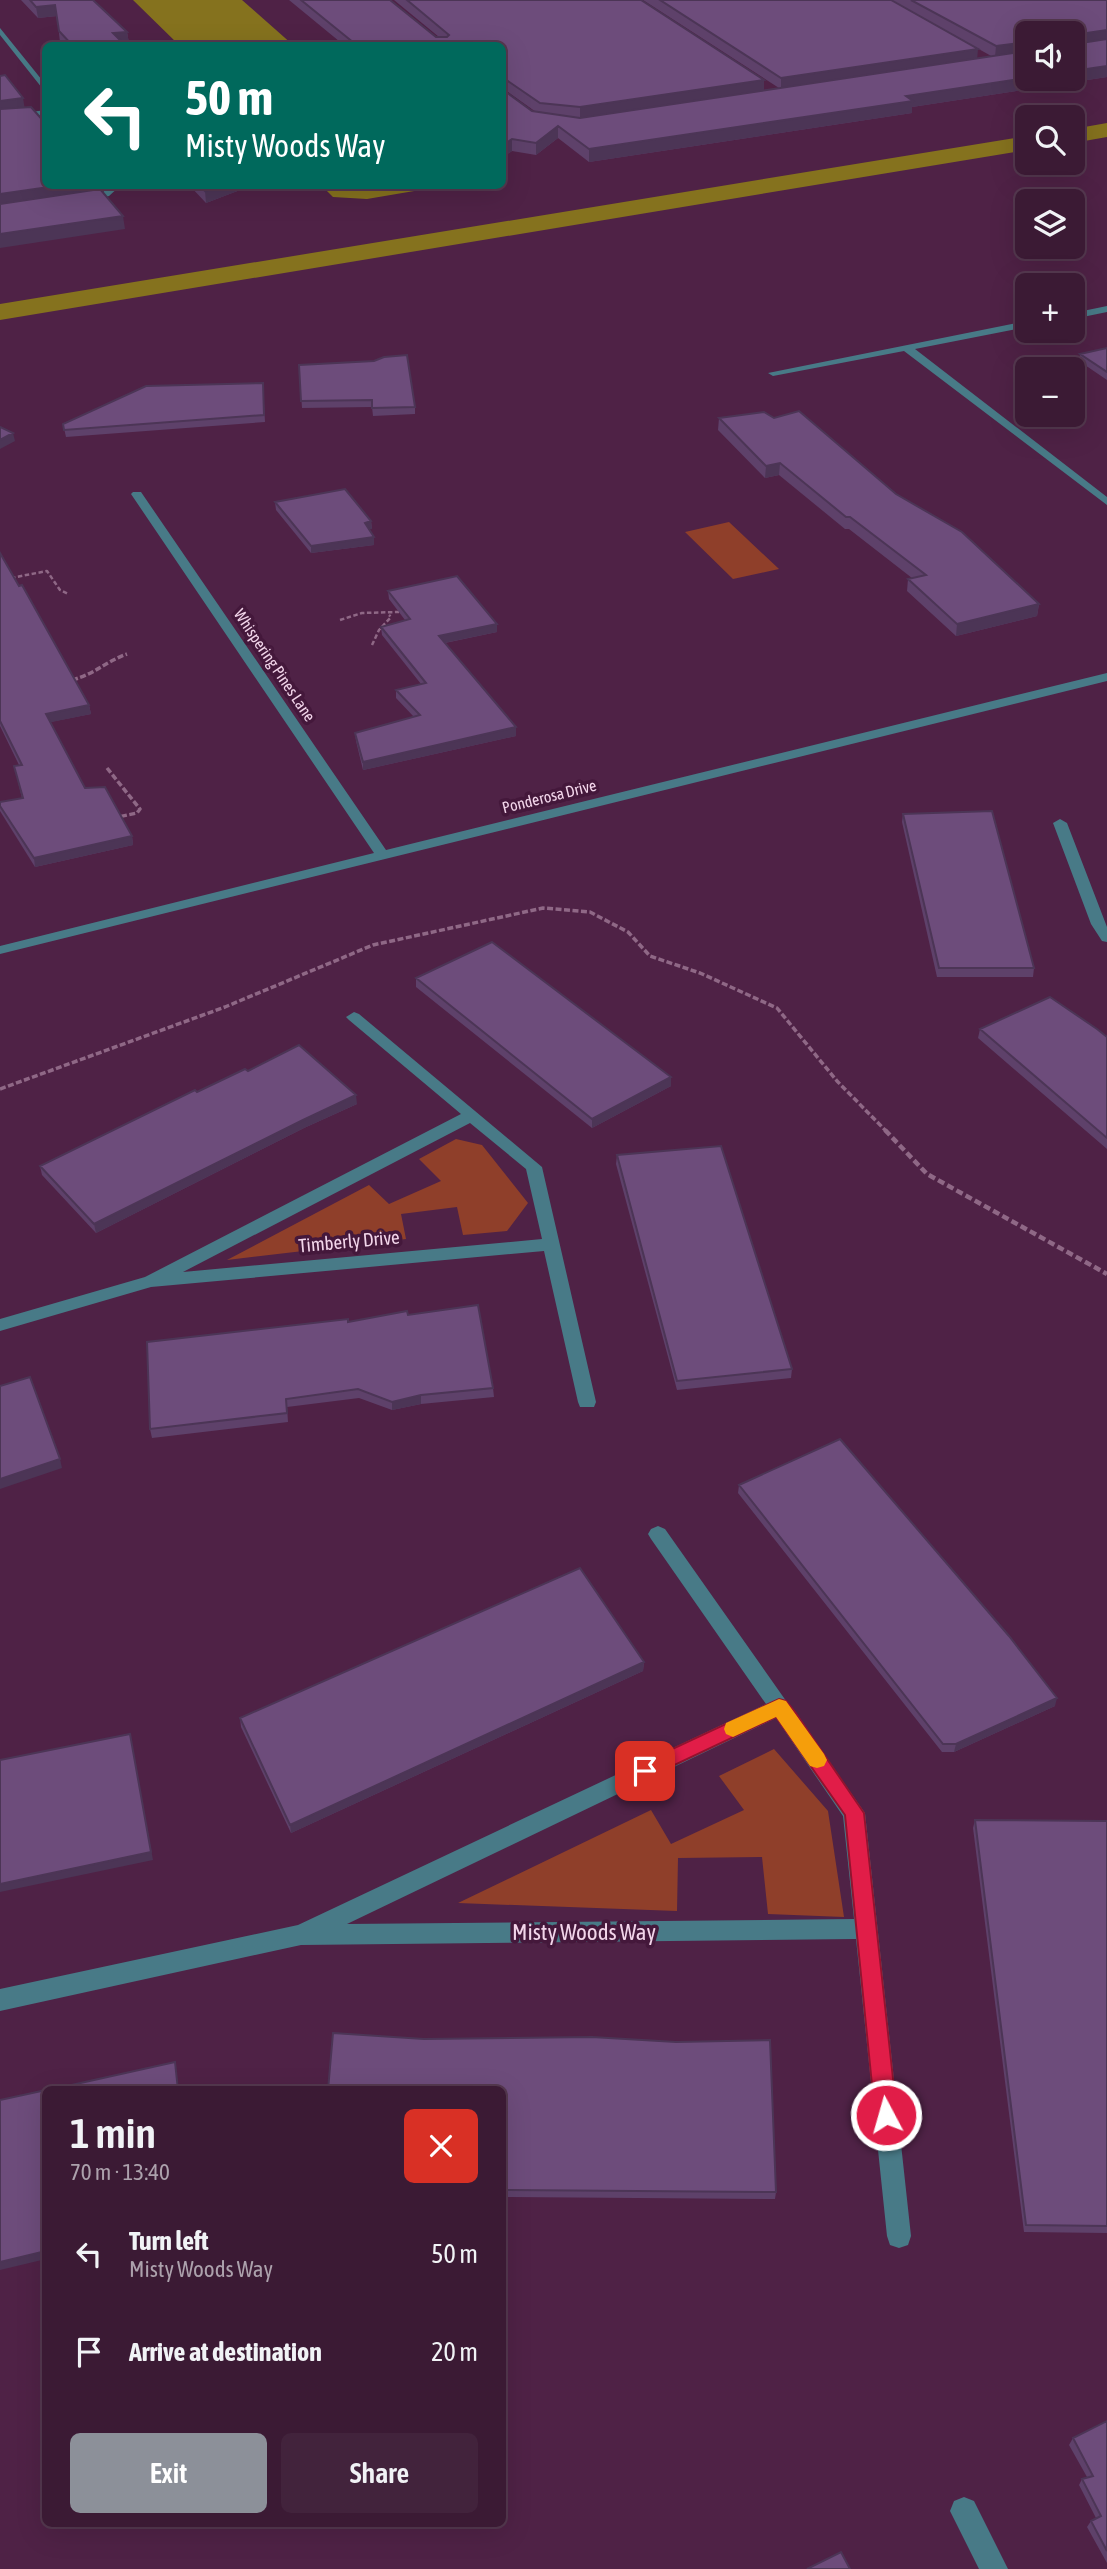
<!DOCTYPE html>
<meta charset="utf-8">
<style>
:root{--surface:#3b1a34;--page:#42233c;--text:#f1f3f6;--muted:#aca1ac;--line:#54384f;--accent:#8c9099}
body{margin:0;font-family:"Asap Condensed",sans-serif;background:var(--page);color:var(--text);height:100vh;display:flex;flex-direction:column;font-size:26px;white-space:nowrap}
*{box-sizing:border-box;margin:0}
p{font-size:23px;color:var(--muted)}
.icon{flex:none;width:38px;height:38px;fill:none;stroke:currentColor;stroke-width:2;stroke-linecap:round;stroke-linejoin:round}
.map{position:relative;flex:1;overflow:hidden}
.details{position:absolute;left:42px;top:2086px;width:464px;height:441px;display:flex;flex-direction:column;background:var(--surface);border-radius:10px;box-shadow:0 7px 28px #0002,0 0 0 2px var(--line)}
.details>*{flex:none}
.top-card{position:absolute;left:42px;top:42px;width:464px;height:147px;border-radius:10px;box-shadow:0 7px 28px #0002,0 0 0 2px var(--line);background:#00695c;color:#fff;overflow:hidden}
.tools{position:absolute;left:1015px;top:21px;display:grid;gap:14px}
.tools a{display:grid;place-items:center;width:70px;height:70px;border-radius:10px;background:var(--surface);box-shadow:0 7px 28px #0002,0 0 0 2px var(--line);font-size:35px}
.pin{position:absolute;display:grid;place-items:center;width:60px;height:60px;color:#fff;margin:-30px;border-radius:14px;box-shadow:0 4px 10px #0006}
.me{position:absolute;width:77px;margin:-38px;rotate:354deg;stroke-linejoin:round;filter:drop-shadow(0 0 5px #0008)}
.turn{display:flex;align-items:center;gap:24px;height:147px;padding:0 28px;font-size:32px}
.turn .icon{width:91px;height:91px;stroke-width:2.5}
.turn b{display:block;font-size:49px;line-height:60px}
.round{display:grid;place-items:center;flex:none;width:74px;height:74px;border-radius:10px;background:var(--page)}
.headline{display:flex;align-items:center;justify-content:space-between;height:119px;padding:0 28px}
h1{font-size:42px;font-weight:600;line-height:52px}
.action{display:flex;gap:14px;margin-top:auto;padding:14px 28px}
.action a{flex:1;height:80px;border-radius:10px;background:var(--accent);color:#fff;font-size:28px;font-weight:600;line-height:80px;text-align:center}
.action a+a{background:var(--page);color:var(--text)}
ul{padding:0;list-style:none}
li{display:flex;align-items:center;gap:21px;height:98px;padding:0 28px}
li div{flex:1}
li b{display:block;font-size:26px}
li em{font-style:normal}
.map>svg:first-child{display:block}
</style>
<div class="map">
<svg width="1107" height="2569" viewBox="0 0 1107 2569">
<rect width="100%" height="100%" fill="#4f2246"/>
<path fill="#8f3f2a" d="M 729,522 L 779,569 L 733,579 L 685,532 Z
M 456,1139 L 482,1145 L 528,1203 L 507,1231 L 463,1235 L 457,1207 L 401,1214 L 406,1239 L 227,1260 L 369,1185 L 389,1204 L 441,1181 L 419,1159 Z
M 774,1749 L 828,1811 L 844,1917 L 768,1914 L 762,1857 L 678,1858 L 677,1911 L 458,1903 L 651,1810 L 671,1844 L 744,1810 L 719,1776 Z"/>
<path fill="#85721e" d="M 133,0 L 242,0 L 293,45 L 179,45 Z
M 322,186 L 432,186 L 426,189 L 367,199 L 333,197 Z"/>
<g fill="none" stroke-linecap="round" stroke-linejoin="round">
<path fill="#85721e" fill-rule="evenodd" d="M 1107,123 L 1107,137 L 1073,143 L 1073,129 Z
M 1027,136 L 1027,150 L 0,320 L 0,304 Z"/>
<path stroke="#8f6886" stroke-width="2.5" stroke-dasharray="4.5 2.5" stroke-linecap="butt" d="M 11,578 L 47,571 L 60,590 L 68,594
M 340,620 L 362,613 L 399,612
M 372,645 L 379,630 L 391,617 L 389,615"/>
<path stroke="#8f6886" stroke-width="3.5" stroke-dasharray="6 2.5" stroke-linecap="butt" d="M 72,680 C 95,674 105,662 127,654
M 107,768 L 140,809 L 137,813 L 118,817
M 0,1089 L 225,1007 L 373,945 L 543,908 L 590,912 L 628,932 L 650,956 L 700,973 L 777,1008 L 837,1081 L 887,1132"/>
<path stroke="#8f6886" stroke-width="4.5" stroke-dasharray="7 3.5" stroke-linecap="butt" d="M 885,1130 L 927,1174 L 1107,1274"/>
<path fill="#487a87" fill-rule="evenodd" d="M 0,28 L 46,85 L 46,93 L 0,35 Z
M 46,110 L 46,115 L 0,120 L 0,116 Z
M 111,186 L 120,186 L 109,196 L 82,204 L 78,201 L 103,192 Z
M 1107,306 L 1107,312 L 1073,319 L 1073,313 Z
M 1027,321 L 1027,327 L 915,349 L 1107,497 L 1107,505 L 904,351 L 773,376 L 768,373 Z
M 133,492 L 141,492 L 386,850 L 1107,673 L 1107,681 L 0,954 L 0,946 L 374,853 L 131,494 Z
M 1060,819 L 1067,823 L 1107,927 L 1107,942 L 1102,941 L 1091,924 L 1053,823 Z
M 354,1012 L 359,1014 L 542,1167 L 596,1402 L 594,1407 L 580,1407 L 578,1402 L 544,1251 L 151,1287 L 0,1331 L 0,1319 L 145,1277 L 461,1114 L 349,1020 L 346,1017 ZM 470,1123 L 526,1169 L 542,1239 L 183,1272 Z
M 658,1526 L 665,1529 L 865,1813 L 911,2236 L 908,2245 L 899,2248 L 890,2245 L 887,2236 L 856,1939 L 301,1945 L 0,2011 L 0,1989 L 298,1925 L 766,1704 L 651,1539 L 648,1534 L 651,1529 ZM 776,1718 L 843,1816 L 854,1919 L 347,1924 Z
M 964,2497 L 974,2501 L 1008,2569 L 979,2569 L 950,2511 L 954,2501 Z"/>
</g>
<path fill="#5e416a" fill-rule="evenodd" d="M 21,0 L 93,0 L 127,32 L 129,43 L 124,44 L 126,46 L 63,46 L 60,42 L 57,16 L 38,18 Z
M 289,0 L 390,0 L 436,37 L 439,37 L 394,0 L 641,0 L 764,90 L 779,88 L 643,0 L 1107,0 L 1107,77 L 912,107 L 912,113 L 589,162 L 558,138 L 536,155 L 512,151 L 506,155 L 502,155 L 502,46 L 345,46 ZM 916,14 L 993,57 L 977,59 ZM 1027,33 L 1073,79 L 1027,79 ZM 502,89 L 504,89 L 536,112 L 532,111 Z
M 190,186 L 239,186 L 240,190 L 206,203 Z
M 1107,348 L 1107,380 L 1079,361 L 1080,354 Z
M 299,365 L 415,407 L 415,414 L 373,416 L 372,407 L 302,408 Z
M 263,383 L 265,422 L 66,437 L 63,424 Z
M 719,418 L 896,494 L 1039,604 L 1037,616 L 956,636 L 907,591 L 908,579 L 912,578 L 849,529 L 845,529 L 779,475 L 765,478 L 718,430 Z
M 275,502 L 371,521 L 372,529 L 369,529 L 374,537 L 374,545 L 311,553 L 276,510 Z
M 0,553 L 89,705 L 91,714 L 50,722 L 85,788 L 132,836 L 133,845 L 35,867 L 0,811 L 0,802 L 22,798 L 14,766 L 19,765 L 0,726 Z
M 388,591 L 497,624 L 497,632 L 445,643 L 516,727 L 516,736 L 363,770 L 356,741 L 355,733 L 414,717 L 396,698 L 396,690 L 421,684 L 382,635 L 381,627 L 405,620 L 389,599 Z
M 903,814 L 1034,968 L 1033,977 L 937,977 L 902,822 Z
M 416,978 L 671,1086 L 592,1128 L 416,987 Z
M 980,1029 L 1107,1037 L 1107,1149 L 978,1038 Z
M 248,1071 L 357,1104 L 304,1128 L 96,1233 L 42,1175 L 40,1166 L 197,1092 Z
M 617,1155 L 792,1369 L 791,1378 L 677,1390 L 616,1164 Z
M 408,1315 L 493,1388 L 494,1397 L 421,1404 L 392,1410 L 359,1398 L 287,1407 L 288,1422 L 152,1438 L 150,1429 L 348,1322 Z
M 739,1485 L 1055,1706 L 954,1752 L 942,1752 L 738,1493 Z
M 644,1662 L 643,1671 L 291,1833 L 241,1727 L 240,1718 Z
M 975,1820 L 1107,1821 L 1107,2233 L 1024,2232 L 973,1828 Z
M 502,2090 L 776,2192 L 775,2199 L 502,2197 Z
M 1107,2421 L 1107,2563 L 1087,2527 L 1091,2521 L 1096,2518 L 1079,2485 L 1082,2479 L 1087,2477 L 1069,2445 L 1073,2438 Z"/>
<path fill="#4c3556" d="M 55,5 L 57,16 L 38,18 L 36,7 Z
M 1107,30 L 1107,41 L 1073,46 L 1073,40 L 1074,35 Z
M 127,32 L 129,43 L 115,45 L 113,33 Z
M 1027,42 L 1027,53 L 995,57 L 996,46 Z
M 978,49 L 977,61 L 781,89 L 781,78 Z
M 1107,66 L 1107,77 L 912,107 L 912,113 L 589,162 L 589,149 L 906,96 L 1027,78 L 1073,79 L 1073,71 Z
M 764,80 L 764,91 L 580,118 L 580,107 Z
M 23,98 L 25,110 L 0,113 L 0,101 Z
M 558,126 L 558,138 L 536,155 L 536,143 Z
M 512,139 L 512,151 L 506,155 L 506,143 Z
M 56,186 L 93,186 L 94,193 L 0,207 L 0,194 Z
M 218,186 L 239,186 L 240,190 L 206,203 L 205,191 Z
M 123,216 L 125,229 L 0,248 L 0,234 Z
M 13,433 L 15,441 L 0,449 L 0,440 Z
M 780,463 L 779,475 L 765,478 L 766,466 Z
M 371,521 L 372,529 L 366,530 L 365,523 Z
M 374,537 L 374,545 L 311,553 L 311,546 Z
M 1039,604 L 1037,616 L 956,636 L 957,624 Z
M 497,624 L 497,632 L 439,644 L 439,636 Z
M 89,705 L 91,714 L 47,723 L 46,714 Z
M 516,727 L 516,736 L 363,770 L 363,762 Z
M 132,836 L 133,845 L 35,867 L 34,858 Z
M 671,1077 L 671,1086 L 592,1128 L 592,1119 Z
M 356,1095 L 357,1104 L 304,1128 L 96,1233 L 94,1224 L 303,1120 Z
M 421,1395 L 421,1404 L 392,1410 L 392,1402 Z
M 60,1459 L 62,1468 L 0,1489 L 0,1479 Z
M 644,1662 L 643,1671 L 291,1833 L 290,1825 Z
M 1057,1698 L 1055,1706 L 954,1752 L 956,1744 Z
M 130,1734 L 153,1860 L 0,1892 L 0,1884 Z
M 46,2251 L 46,2259 L 0,2270 L 0,2262 Z"/>
<path fill="#6d4c7b" stroke="#4c3556" stroke-width="2" d="M 30,0 L 93,0 L 127,32 L 113,33 L 126,46 L 73,46 L 59,31 L 55,5 L 36,7 Z
M 301,0 L 390,0 L 436,37 L 447,37 L 449,35 L 407,0 L 641,0 L 764,80 L 580,107 L 540,103 L 502,77 L 502,46 L 353,46 L 350,43 L 354,43 Z
M 660,0 L 891,0 L 978,49 L 781,78 Z
M 911,0 L 1107,0 L 1107,30 L 1074,35 L 1073,40 L 1073,33 L 1027,33 L 1027,42 L 996,46 Z
M 1107,39 L 1107,66 L 1073,71 L 1073,42 L 1075,44 Z
M 1027,51 L 1027,78 L 906,96 L 913,101 L 589,149 L 558,126 L 536,143 L 512,139 L 506,143 L 502,143 L 502,89 L 532,111 L 580,118 Z
M 5,75 L 23,98 L 0,101 L 0,76 Z
M 31,107 L 46,124 L 46,186 L 56,186 L 0,194 L 0,109 Z
M 200,186 L 218,186 L 205,191 Z
M 100,189 L 123,216 L 0,234 L 0,204 Z
M 1107,348 L 1107,372 L 1080,354 Z
M 407,355 L 415,407 L 372,408 L 372,400 L 301,401 L 299,365 L 374,361 L 384,357 Z
M 263,383 L 264,415 L 64,430 L 63,424 L 146,386 Z
M 799,411 L 896,494 L 962,532 L 1039,604 L 957,624 L 908,579 L 926,575 L 850,517 L 846,517 L 780,463 L 766,466 L 719,418 L 764,412 L 774,418 Z
M 0,427 L 13,433 L 0,440 Z
M 345,489 L 371,521 L 365,523 L 374,537 L 311,546 L 275,502 Z
M 0,553 L 19,586 L 22,585 L 89,705 L 46,714 L 85,788 L 105,787 L 132,836 L 34,858 L 0,806 L 0,802 L 23,798 L 14,766 L 22,765 L 0,721 Z
M 457,576 L 497,624 L 439,636 L 516,727 L 363,762 L 355,733 L 420,715 L 396,690 L 426,683 L 381,627 L 410,619 L 388,591 Z
M 992,811 L 1034,968 L 939,968 L 903,814 Z
M 492,942 L 671,1077 L 592,1119 L 416,978 Z
M 1050,997 L 1097,1029 L 1107,1037 L 1107,1138 L 980,1029 Z
M 299,1045 L 356,1095 L 303,1120 L 94,1224 L 40,1166 L 195,1090 L 197,1092 L 245,1069 L 248,1071 Z
M 721,1146 L 792,1369 L 677,1381 L 617,1155 Z
M 478,1305 L 493,1388 L 421,1395 L 392,1402 L 358,1389 L 286,1399 L 287,1413 L 150,1429 L 147,1342 L 348,1319 L 348,1322 L 407,1311 L 408,1315 Z
M 30,1377 L 60,1459 L 0,1479 L 0,1386 Z
M 840,1439 L 1009,1636 L 1057,1698 L 956,1744 L 943,1744 L 739,1485 Z
M 580,1568 L 644,1662 L 290,1825 L 240,1718 Z
M 130,1734 L 151,1852 L 0,1884 L 0,1760 Z
M 975,1820 L 1107,1821 L 1107,2226 L 1026,2225 Z
M 333,2033 L 424,2039 L 592,2037 L 676,2042 L 770,2040 L 776,2192 L 502,2190 L 502,2090 L 328,2090 Z
M 175,2062 L 178,2090 L 49,2090 Z
M 46,2090 L 46,2251 L 0,2262 L 0,2100 Z
M 1107,2421 L 1107,2551 L 1091,2521 L 1101,2516 L 1082,2479 L 1093,2476 L 1073,2438 Z
M 841,2552 L 850,2569 L 807,2569 Z"/>
<path fill="#e11d48" stroke="#92132f" stroke-width="2" d="M 779,1699 L 786,1701 L 795,1712 L 864,1813 L 897,2115 L 894,2122 L 886,2125 L 879,2122 L 875,2115 L 845,1815 L 781,1724 L 776,1717 L 645,1779 L 638,1777 L 635,1771 L 638,1765 Z"/>
<path fill="#f59e0b" d="M 779,1699 L 786,1701 L 824,1754 L 827,1760 L 824,1766 L 817,1768 L 810,1766 L 776,1717 L 733,1737 L 726,1734 L 724,1729 L 726,1723 Z"/>
<g text-anchor="middle" stroke-width="7" stroke-linejoin="round" paint-order="stroke">
<g font-size="16" fill="#f2d5ea" stroke="#44183b">
<text transform="translate(275 665) rotate(56)" y="6">Whispering Pines Lane</text>
<text transform="translate(549 796) rotate(-14)" y="6">Ponderosa Drive</text>
</g>
<g font-size="19" fill="#f2d5ea" stroke="#44183b">
<text transform="translate(349 1241) rotate(-5)" y="7">Timberly Drive</text>
</g>
<g font-size="23" fill="#f2d5ea" stroke="#44183b">
<text x="584" y="1940">Misty Woods Way</text>
</g>
</g>
</svg>
<div class="tools">
<a><svg class="icon" aria-label="sound" viewBox="0 0 24 24"><path d="M4 9h4l5-4v14l-5-4H4zM17 9q2 3 0 6"/></svg></a>
<a><svg class="icon" aria-label="search" viewBox="0 0 24 24"><circle cx="10" cy="10" r="6"/><path d="M15 15l6 6"/></svg></a>
<a><svg class="icon" aria-label="layers" viewBox="0 0 24 24"><path d="M12 4l9 5-9 5-9-5zM3 14l9 5 9-5"/></svg></a>
<a>+</a>
<a>−</a>
</div>
<div class="pin" style="left:645px;top:1771px;background:#d93025"><svg class="icon" aria-label="arrive" viewBox="0 0 24 24"><path d="M6 21V4h12l-3 4 3 4H6"/></svg></div>
<svg class="me" style="left:886px;top:2115px" viewBox="-20 -20 40 40"><circle r="17" fill="#e11d48" stroke="#fff" stroke-width="3"/><path d="M0-11L8 9 0 5-8 9z" fill="#fff"/></svg>
<div class="top-card">
<div class="turn"><svg class="icon" aria-label="left" viewBox="0 0 24 24"><path d="M17 20v-9H6M10 6l-5 5 5 5"/></svg><div><b>50 m</b>Misty Woods Way</div></div>
</div>
<section class="details">
<div class="headline"><div><h1>1 min</h1><p>70 m · 13:40</p></div><a class="round" style="background:#d93025;color:#fff"><svg class="icon" aria-label="close" viewBox="0 0 24 24"><path d="M6 6l12 12M18 6L6 18"/></svg></a></div>
<ul>
<li><svg class="icon" aria-label="left" viewBox="0 0 24 24"><path d="M17 20v-9H6M10 6l-5 5 5 5"/></svg><div><b>Turn left</b><p>Misty Woods Way</p></div><em>50 m</em></li>
<li><svg class="icon" aria-label="arrive" viewBox="0 0 24 24"><path d="M6 21V4h12l-3 4 3 4H6"/></svg><div><b>Arrive at destination</b></div><em>20 m</em></li>
</ul>
<div class="action"><a>Exit</a><a>Share</a></div>
</section>
</div>
